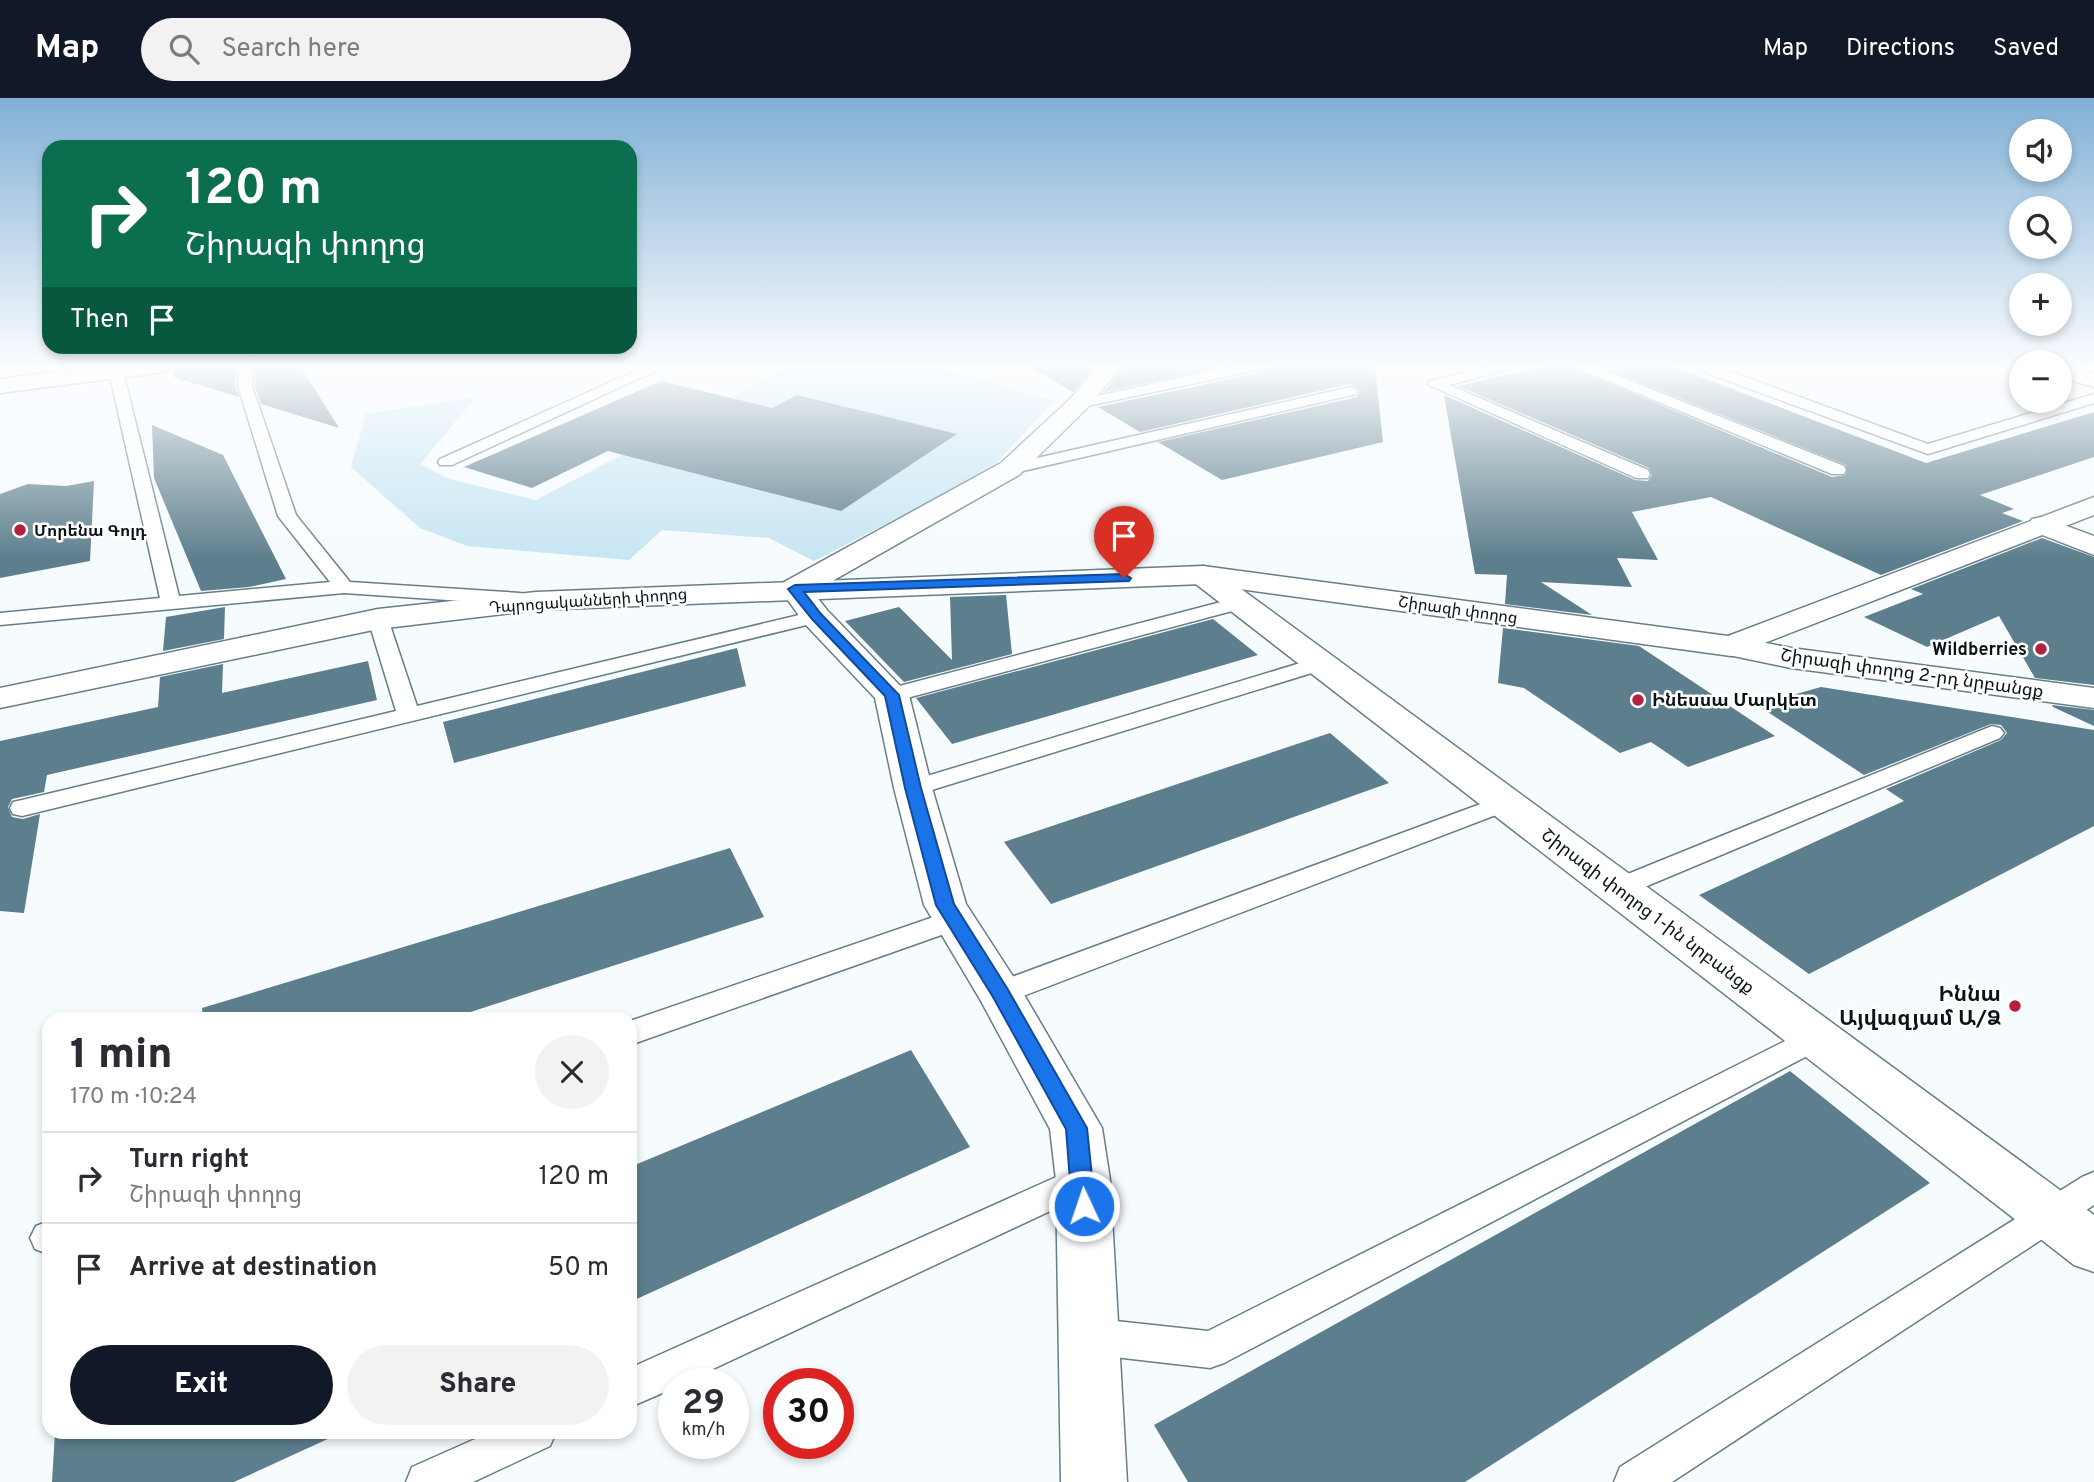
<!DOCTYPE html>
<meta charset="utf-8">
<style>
:root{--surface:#fff;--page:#f2f2f3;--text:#2b2b33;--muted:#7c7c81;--line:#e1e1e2;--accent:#111827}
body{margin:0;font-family:Overpass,"Noto Sans Armenian",sans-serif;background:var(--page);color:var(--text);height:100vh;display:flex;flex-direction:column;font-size:26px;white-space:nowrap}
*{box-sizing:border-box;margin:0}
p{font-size:23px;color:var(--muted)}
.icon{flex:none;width:38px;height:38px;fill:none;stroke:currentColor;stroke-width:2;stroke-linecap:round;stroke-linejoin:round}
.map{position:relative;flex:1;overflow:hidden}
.details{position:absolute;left:42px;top:914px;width:595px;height:427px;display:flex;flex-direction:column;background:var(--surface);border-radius:21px;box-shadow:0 4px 10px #0003}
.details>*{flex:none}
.banner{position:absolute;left:42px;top:42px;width:595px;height:214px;border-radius:21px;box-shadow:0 4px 10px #0003;background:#0b6e4f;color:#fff;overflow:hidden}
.controls{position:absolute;left:2009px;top:21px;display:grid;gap:14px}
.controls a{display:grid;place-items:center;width:63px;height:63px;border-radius:50%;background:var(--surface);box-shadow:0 4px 10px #0003;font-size:35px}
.speed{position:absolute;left:658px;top:1270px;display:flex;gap:14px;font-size:35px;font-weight:700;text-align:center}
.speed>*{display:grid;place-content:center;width:91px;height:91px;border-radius:50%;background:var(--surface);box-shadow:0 4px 10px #0003;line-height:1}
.speed small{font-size:18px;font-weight:400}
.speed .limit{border:10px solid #d22;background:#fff;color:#111}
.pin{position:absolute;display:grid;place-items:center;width:60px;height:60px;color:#fff;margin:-72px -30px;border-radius:50% 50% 50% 0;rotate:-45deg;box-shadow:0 0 7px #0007}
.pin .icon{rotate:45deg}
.me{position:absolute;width:77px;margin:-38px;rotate:357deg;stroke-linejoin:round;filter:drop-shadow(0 0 5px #0008)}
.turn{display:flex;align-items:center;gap:24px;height:147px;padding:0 28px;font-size:32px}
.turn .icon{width:91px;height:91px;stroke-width:2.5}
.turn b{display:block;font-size:49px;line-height:60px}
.then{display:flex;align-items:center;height:66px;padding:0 28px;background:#0003;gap:14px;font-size:26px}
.round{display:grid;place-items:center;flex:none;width:74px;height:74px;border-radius:37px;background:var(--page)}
.head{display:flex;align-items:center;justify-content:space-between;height:119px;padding:0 28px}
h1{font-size:42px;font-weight:800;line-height:52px}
.primary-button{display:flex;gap:14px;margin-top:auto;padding:14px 28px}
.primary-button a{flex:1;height:80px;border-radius:42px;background:var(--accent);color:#fff;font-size:28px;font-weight:800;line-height:80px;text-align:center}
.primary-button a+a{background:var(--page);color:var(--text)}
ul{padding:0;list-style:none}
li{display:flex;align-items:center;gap:21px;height:91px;padding:0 28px;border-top:2px solid var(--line)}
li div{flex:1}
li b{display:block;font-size:26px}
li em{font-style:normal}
header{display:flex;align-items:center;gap:42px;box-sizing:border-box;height:98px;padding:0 35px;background:var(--accent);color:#fff}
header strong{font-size:33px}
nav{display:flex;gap:38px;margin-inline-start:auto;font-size:24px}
.search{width:490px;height:63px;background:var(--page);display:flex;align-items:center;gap:18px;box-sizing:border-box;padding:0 24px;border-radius:38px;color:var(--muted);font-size:26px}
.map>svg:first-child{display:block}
</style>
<header>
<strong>Map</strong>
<div class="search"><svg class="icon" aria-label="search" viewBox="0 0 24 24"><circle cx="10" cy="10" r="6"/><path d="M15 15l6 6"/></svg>Search here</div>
<nav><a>Map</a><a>Directions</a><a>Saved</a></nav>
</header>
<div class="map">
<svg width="2094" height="1384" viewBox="0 0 2094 1384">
<rect width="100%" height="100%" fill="#f6fbfe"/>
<path fill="#c6e5f2" d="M 791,268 L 933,268 L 1054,303 L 990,372 L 814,463 L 769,440 L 662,432 L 629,462 L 467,448 L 420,430 L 351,369 L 366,316 L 476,299 L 420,366 L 449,381 L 536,402 Z"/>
<path fill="#5d7e8c" d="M 175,269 L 236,269 L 235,288 L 239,299 L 173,279 Z
M 256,269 L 301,269 L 339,330 L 261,306 L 255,288 Z
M 1030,269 L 1095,269 L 1073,294 Z
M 1124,269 L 1220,269 L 1104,294 Z
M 1267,269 L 1375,269 L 1383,344 L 1222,382 L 1158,344 L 1357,299 L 1361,292 L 1350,286 L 1140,334 L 1098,309 L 1258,275 Z
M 1543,269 L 1570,269 L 1832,379 L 1846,377 L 1846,367 L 1601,269 L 1675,269 L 1926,365 L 2094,314 L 2094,359 L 1980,397 L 2014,411 L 2002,415 L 2023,423 L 1881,477 L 1711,399 L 1632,414 L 1658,462 L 1617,460 L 1632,489 L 1541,484 L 1592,517 L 1505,506 L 1507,477 L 1475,476 L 1444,297 L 1635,382 L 1648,383 L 1652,377 L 1649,370 L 1458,288 Z
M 661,283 L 772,310 L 797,297 L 957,336 L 841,413 L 608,353 L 532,390 L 464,369 Z
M 152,327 L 223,357 L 286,481 L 249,489 L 201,493 L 154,380 Z
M 94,383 L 90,463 L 0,480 L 0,396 L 28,386 L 66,388 Z
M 2042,440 L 2094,459 L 2094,587 L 2035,580 L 1999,518 L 1927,549 L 1864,519 L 1923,496 L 1911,491 Z
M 1006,497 L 1012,556 L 904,584 L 845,523 L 899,509 L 952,562 L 950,499 Z
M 225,509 L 224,541 L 163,553 L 166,519 Z
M 1213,521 L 1258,557 L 952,646 L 916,600 Z
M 1503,530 L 1639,548 L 1775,638 L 1688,669 L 1651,644 L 1620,655 L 1524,590 L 1498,585 Z
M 737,550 L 746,588 L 454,665 L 443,624 Z
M 368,563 L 377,602 L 47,677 L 44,694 L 12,701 L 8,709 L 12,719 L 23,721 L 40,716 L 24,815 L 0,813 L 0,643 L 158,609 L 160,579 L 223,566 L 222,595 Z
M 1821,589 L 2094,632 L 2094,728 L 1809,876 L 1699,797 L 1904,703 L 1886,691 L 2001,642 L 2007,635 L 2001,627 L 1991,626 L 1864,677 L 1757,607 Z
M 2052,607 L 2094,612 L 2094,628 L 2053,609 Z
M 1330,635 L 1389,685 L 1051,806 L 1004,744 Z
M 730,750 L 764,819 L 452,920 L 203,920 L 202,910 Z
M 911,952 L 970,1049 L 630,1204 L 630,1069 Z
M 1790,973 L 1930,1085 L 1465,1384 L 1188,1384 L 1154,1327 Z
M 55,1334 L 343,1334 L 234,1384 L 52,1384 Z"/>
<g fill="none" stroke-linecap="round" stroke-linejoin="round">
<g stroke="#667e88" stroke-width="3">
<path id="lane" d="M 239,268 L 253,268 L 252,288 L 296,417 L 350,484 L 520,495 L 527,497 L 530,501 L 527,505 L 520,507 L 344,495 L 0,527 L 0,515 L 160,500 L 109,274 L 116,270 L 123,274 L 179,498 L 330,484 L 278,418 L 238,288 Z
M 646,268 L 666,268 L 452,367 L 440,367 L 438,364 L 440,361 Z
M 1235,268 L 1264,268 L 1257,272 L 1078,310 L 1071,306 L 1078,302 Z
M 1493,268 L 1521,268 L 1449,287 L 1648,372 L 1650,376 L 1648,380 L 1636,380 L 1427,286 L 1429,283 Z
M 1572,268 L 1593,268 L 1844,368 L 1846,372 L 1844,376 L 1832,376 Z
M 1700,268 L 1715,268 L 1928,346 L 2094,296 L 2094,305 L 1928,356 L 1701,273 Z
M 1351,289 L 1358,293 L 1356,296 L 1010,376 L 1002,371 L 1010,366 Z
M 1240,499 L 1247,501 L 1250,505 L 1247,509 L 892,604 L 884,602 L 881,597 L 884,592 Z
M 816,513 L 823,515 L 826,519 L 823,523 L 22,718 L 13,716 L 10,710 L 13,704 L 22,702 L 396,613 L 368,521 L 371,517 L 385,517 L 388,521 L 417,608 Z
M 1320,559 L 1328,560 L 1331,565 L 1328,570 L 922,695 L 913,698 L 904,695 L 901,690 L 904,685 Z
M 1992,628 L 2000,630 L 2004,635 L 2000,640 L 1628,796 L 1618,799 L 1608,796 L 1605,790 L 1608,784 Z
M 1505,697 L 1514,700 L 1517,705 L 1514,710 L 1010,903 L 1000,906 L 990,903 L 985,895 L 990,887 Z
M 954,812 L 964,815 L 968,822 L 964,829 L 630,947 L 630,923 Z
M 1817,927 L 1828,931 L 1832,939 L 1828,947 L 1224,1265 L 1210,1270 L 1088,1256 L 1075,1251 L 1069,1238 L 1075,1225 L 1088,1220 L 1208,1233 Z
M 1083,1067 L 1095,1072 L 1100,1082 L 1095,1092 L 681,1286 L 674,1286 L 674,1290 L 630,1309 L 630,1270 Z
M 2094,1074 L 2094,1107 L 1672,1384 L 1614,1384 L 1620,1369 L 2082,1079 Z
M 49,1123 L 49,1156 L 48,1156 L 35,1151 L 30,1140 L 36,1128 Z
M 491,1334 L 556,1334 L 550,1348 L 473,1384 L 406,1384 L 412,1369 Z"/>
</g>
<g stroke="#667e88" stroke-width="3">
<path id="street" d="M 101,268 L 169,268 L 166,273 L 158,275 L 0,295 L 0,281 Z
M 1099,268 L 1122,268 L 1086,311 L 1019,377 L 813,494 L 827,512 L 909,597 L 932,690 L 966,806 L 1016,883 L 1102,1030 L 1110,1082 L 1127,1384 L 1061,1384 L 1056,1082 L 1050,1031 L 981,903 L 924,807 L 894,690 L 875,600 L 805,526 L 780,491 L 784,484 L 1001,365 L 1070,301 Z
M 2060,268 L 2072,268 L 2094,275 L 2094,289 L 2060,279 Z
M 2042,419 L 2094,438 L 2094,457 L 2032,433 L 2028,427 L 2032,421 Z
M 1203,468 L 1214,471 L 2094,1117 L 2094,1174 L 2074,1167 L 1192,483 L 1188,477 L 1192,471 Z
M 1731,538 L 1791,550 L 2094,590 L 2094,610 L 1791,570 L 1719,555 L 1715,548 L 1719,541 Z"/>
</g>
<g stroke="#667e88" stroke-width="3">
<path id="secondary" d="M 2094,399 L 2094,417 L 1731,558 L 1203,486 L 536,512 L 378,531 L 0,610 L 0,590 L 378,511 L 536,494 L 1203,468 L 1728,538 Z"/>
</g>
<use href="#lane" fill="#fff" fill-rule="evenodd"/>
<use href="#street" fill="#fff" fill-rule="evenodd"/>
<use href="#secondary" fill="#fff" fill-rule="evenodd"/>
</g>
<linearGradient id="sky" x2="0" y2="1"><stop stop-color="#81b0d5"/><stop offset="0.58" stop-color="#fbfdff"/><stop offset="1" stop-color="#fbfdff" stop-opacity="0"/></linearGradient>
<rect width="2094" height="462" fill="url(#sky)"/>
<path fill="#1a73e8" stroke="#114b97" stroke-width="2" d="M 1124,476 L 1131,480 L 1129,483 L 804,494 L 821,516 L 899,597 L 921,690 L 954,806 L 1007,890 L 1087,1030 L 1095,1108 L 1092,1115 L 1084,1118 L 1076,1115 L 1072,1108 L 1066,1031 L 993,899 L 936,807 L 905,690 L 885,598 L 812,521 L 788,491 L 795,487 Z"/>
<g fill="#b32140" stroke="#fff" stroke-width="2.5">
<circle cx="20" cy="432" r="7"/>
<circle cx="2041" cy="551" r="7"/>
<circle cx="1638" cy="602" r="7"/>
<circle cx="2015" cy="908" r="7"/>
</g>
<g text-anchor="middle" stroke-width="5" stroke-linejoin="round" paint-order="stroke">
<g font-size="16" font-weight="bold" fill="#0a1417" stroke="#fff" text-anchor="start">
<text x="34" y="438">Մորենա Գոլդ</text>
</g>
<g font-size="16" fill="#0a1417" stroke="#fff">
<text transform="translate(588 502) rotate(-4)" y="6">Դպրոցականների փողոց</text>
<text transform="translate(1458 511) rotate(8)" y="6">Շիրազի փողոց</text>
</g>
<g font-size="18" font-weight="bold" fill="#0a1417" stroke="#fff" text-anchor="end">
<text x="2027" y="557">Wildberries</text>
<text x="1652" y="608" text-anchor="start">Ինեսսա Մարկետ</text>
</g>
<g font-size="18" fill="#0a1417" stroke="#fff">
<text transform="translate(1912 575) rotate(8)" y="6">Շիրազի փողոց 2-րդ նրբանցք</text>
<text transform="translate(1648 813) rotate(37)" y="6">Շիրազի փողոց 1-ին նրբանցք</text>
</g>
<g font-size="21" font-weight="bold" fill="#0a1417" stroke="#fff" text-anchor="end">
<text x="2001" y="903">Իննա<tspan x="2001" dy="24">Այվազյամ Ա/Ձ</tspan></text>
</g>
</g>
</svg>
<div class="controls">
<a><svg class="icon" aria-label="sound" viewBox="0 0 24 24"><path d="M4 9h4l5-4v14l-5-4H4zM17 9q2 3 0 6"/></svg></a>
<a><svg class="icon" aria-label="search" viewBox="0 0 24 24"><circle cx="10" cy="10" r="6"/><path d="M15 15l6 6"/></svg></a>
<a>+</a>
<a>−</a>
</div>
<div class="speed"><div>29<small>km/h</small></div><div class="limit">30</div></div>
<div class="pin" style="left:1124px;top:480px;background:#d93025"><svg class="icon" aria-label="arrive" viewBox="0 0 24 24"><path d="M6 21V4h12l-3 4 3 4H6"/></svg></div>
<svg class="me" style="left:1084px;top:1108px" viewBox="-20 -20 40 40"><circle r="17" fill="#1a73e8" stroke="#fff" stroke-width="3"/><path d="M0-11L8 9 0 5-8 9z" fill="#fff"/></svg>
<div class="banner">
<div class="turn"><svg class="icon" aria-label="right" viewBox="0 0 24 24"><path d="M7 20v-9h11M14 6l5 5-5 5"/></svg><div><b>120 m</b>Շիրազի փողոց</div></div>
<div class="then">Then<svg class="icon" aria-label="arrive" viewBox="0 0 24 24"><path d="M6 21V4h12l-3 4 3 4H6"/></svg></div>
</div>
<section class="details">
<div class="head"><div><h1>1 min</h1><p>170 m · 10:24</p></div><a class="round"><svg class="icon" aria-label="close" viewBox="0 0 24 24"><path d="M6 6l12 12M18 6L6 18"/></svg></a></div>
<ul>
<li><svg class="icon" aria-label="right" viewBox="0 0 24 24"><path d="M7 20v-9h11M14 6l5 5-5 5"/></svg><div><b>Turn right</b><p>Շիրազի փողոց</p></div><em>120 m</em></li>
<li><svg class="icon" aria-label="arrive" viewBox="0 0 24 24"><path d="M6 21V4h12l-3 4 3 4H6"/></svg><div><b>Arrive at destination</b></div><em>50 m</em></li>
</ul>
<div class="primary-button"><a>Exit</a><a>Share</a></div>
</section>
</div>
